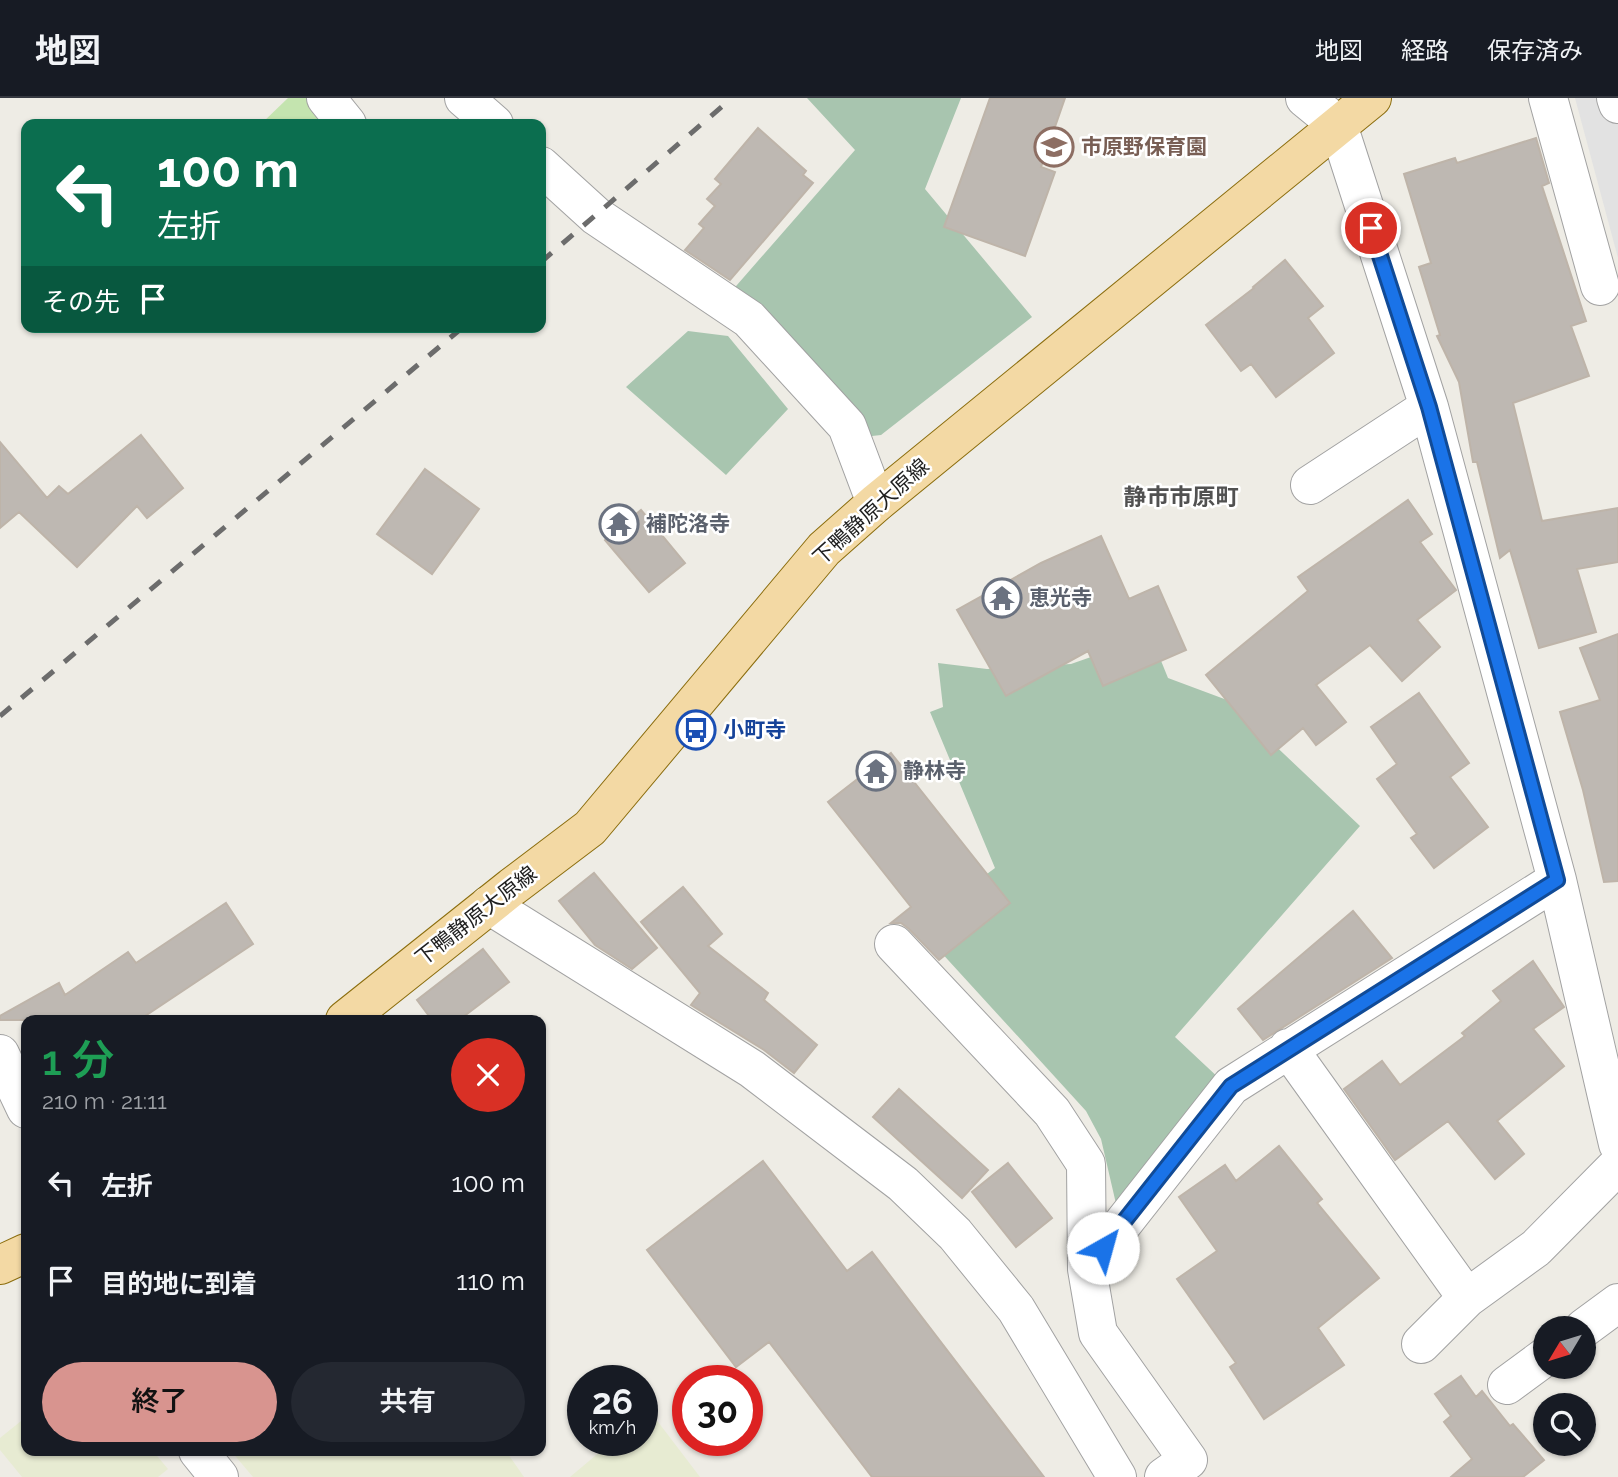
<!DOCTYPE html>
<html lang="ja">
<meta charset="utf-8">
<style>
:root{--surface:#171b24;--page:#242831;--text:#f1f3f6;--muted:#9ea1a6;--line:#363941;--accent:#d8948f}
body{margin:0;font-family:Raleway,"Noto Sans JP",sans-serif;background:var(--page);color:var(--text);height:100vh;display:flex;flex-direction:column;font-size:26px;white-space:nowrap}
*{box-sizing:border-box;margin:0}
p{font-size:23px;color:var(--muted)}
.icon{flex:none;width:38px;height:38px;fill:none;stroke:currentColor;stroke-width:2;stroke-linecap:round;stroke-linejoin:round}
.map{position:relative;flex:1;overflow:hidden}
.side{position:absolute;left:21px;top:917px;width:525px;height:441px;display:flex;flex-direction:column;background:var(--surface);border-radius:14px;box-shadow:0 2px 5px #0004}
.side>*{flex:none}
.hud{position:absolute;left:21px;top:21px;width:525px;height:214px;border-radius:14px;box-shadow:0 2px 5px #0004;background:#0b6e4f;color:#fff;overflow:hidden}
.needle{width:46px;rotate:232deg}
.tools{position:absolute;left:1533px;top:1218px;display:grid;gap:14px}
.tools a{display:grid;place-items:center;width:63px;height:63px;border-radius:50%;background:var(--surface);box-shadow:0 2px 5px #0004;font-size:35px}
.speed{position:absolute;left:567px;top:1267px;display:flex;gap:14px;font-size:35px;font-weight:700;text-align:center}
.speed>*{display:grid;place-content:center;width:91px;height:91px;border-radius:50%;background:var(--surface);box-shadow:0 2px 5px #0004;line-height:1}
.speed small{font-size:18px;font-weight:400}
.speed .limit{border:10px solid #d22;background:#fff;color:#111}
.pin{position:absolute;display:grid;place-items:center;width:60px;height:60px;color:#fff;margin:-30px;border:4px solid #fff;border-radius:50%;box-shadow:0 2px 7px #0007}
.me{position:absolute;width:77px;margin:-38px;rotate:38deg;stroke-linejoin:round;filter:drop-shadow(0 0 5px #0008)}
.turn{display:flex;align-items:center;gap:24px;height:147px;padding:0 21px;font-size:32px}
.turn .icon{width:91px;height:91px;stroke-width:2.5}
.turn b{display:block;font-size:49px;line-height:60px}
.then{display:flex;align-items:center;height:66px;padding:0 21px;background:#0003;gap:14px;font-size:26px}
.round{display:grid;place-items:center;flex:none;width:74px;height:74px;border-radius:37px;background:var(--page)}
.head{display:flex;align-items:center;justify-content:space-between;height:119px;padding:0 21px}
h1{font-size:42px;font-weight:600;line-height:52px;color:#1e9e55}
.primary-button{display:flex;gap:14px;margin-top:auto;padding:14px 21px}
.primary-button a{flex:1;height:80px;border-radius:42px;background:var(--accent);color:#111;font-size:28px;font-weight:600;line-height:80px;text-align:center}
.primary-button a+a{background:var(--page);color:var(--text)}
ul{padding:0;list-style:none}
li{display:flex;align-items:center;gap:21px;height:98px;padding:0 21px}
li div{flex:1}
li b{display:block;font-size:26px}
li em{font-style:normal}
header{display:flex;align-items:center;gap:42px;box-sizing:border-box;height:98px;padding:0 35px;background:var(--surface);border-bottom:2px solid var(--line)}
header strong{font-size:33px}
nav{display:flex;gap:38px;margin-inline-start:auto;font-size:24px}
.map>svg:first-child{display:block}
</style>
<header>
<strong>地図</strong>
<nav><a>地図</a><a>経路</a><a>保存済み</a></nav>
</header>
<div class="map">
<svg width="1618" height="1379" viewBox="0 0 1618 1379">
<rect width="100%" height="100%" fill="#eeece5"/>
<path fill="#e7ebd2" d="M 649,1312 L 700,1379 L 570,1379 L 614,1342 L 642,1342 L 642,1318 Z
M 26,1319 L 26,1353 L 153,1353 L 168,1371 L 158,1379 L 22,1379 L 0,1352 L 0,1340 Z
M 231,1353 L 506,1353 L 524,1379 L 253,1379 Z"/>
<path fill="#c4e4af" d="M 288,0 L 309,0 L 332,26 L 261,26 Z"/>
<path fill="#a8c5af" d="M 807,0 L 961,0 L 925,91 L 1032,219 L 881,337 L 872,338 L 858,331 L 730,195 L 855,52 Z
M 688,233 L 728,238 L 788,311 L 726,377 L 626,289 Z
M 1151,538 L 1168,580 L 1227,602 L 1360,728 L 1175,939 L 1222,983 L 1117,1110 L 1101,1041 L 1086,1013 L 917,828 L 995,770 L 930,614 L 943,609 L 938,565 L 987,571 L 1071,566 Z"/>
<path fill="#e2e2e2" d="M 1575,0 L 1618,0 L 1618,160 Z"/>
<path fill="#beb8b2" stroke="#beb4a9" stroke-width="2" d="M 990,0 L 1065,0 L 1041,69 L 1055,74 L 1025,158 L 944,129 Z
M 758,30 L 806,73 L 803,77 L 813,85 L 730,182 L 685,152 L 704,130 L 699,126 L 715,108 L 707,101 L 721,86 L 715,81 Z
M 1536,40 L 1549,85 L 1542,88 L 1586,223 L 1571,228 L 1589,278 L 1513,305 L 1542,423 L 1618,410 L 1618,464 L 1577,471 L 1596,534 L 1539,550 L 1510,452 L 1500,460 L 1477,364 L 1473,364 L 1459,284 L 1437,238 L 1440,237 L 1419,169 L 1431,165 L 1404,76 L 1455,60 L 1457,65 Z
M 1285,162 L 1323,208 L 1308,220 L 1334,255 L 1276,299 L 1251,266 L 1241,273 L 1206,227 L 1254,190 L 1253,189 Z
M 141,337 L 183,390 L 147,420 L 137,408 L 77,469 L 19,414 L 0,430 L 0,344 L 47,400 L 59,388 L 68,396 Z
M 425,371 L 479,411 L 432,476 L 377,436 Z
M 1408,402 L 1432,436 L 1420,444 L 1456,492 L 1417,522 L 1440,549 L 1402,583 L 1370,547 L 1316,587 L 1346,624 L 1316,647 L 1303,630 L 1271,657 L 1206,577 L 1308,493 L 1298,479 Z
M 641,412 L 685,465 L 649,494 L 605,442 Z
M 1101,438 L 1129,501 L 1158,488 L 1186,552 L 1103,588 L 1088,553 L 1006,598 L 957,512 L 1041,465 Z
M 1618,536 L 1618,783 L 1604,784 L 1583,692 L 1560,614 L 1600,602 L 1580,550 Z
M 1419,595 L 1469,665 L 1450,679 L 1488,729 L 1434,770 L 1411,740 L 1417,736 L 1377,681 L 1397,666 L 1371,629 Z
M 891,655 L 1010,805 L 939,862 L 909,831 L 901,825 L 891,825 L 911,809 L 828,704 Z
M 594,775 L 657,850 L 632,871 L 595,847 L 559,803 Z
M 683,789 L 722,836 L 708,848 L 768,895 L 764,902 L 817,947 L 794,975 L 764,952 L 691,907 L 700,895 L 641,824 Z
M 226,805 L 253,846 L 139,922 L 0,922 L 0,918 L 59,885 L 65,897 L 128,854 L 136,865 Z
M 1353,813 L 1392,860 L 1263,942 L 1238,911 Z
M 483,851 L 509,884 L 459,922 L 432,922 L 417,902 Z
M 1533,863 L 1564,909 L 1533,931 L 1564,968 L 1497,1023 L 1524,1056 L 1495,1081 L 1448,1023 L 1395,1062 L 1344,991 L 1382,963 L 1400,987 L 1465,938 L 1462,935 L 1501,903 L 1493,893 Z
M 899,991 L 988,1072 L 962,1100 L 873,1019 Z
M 1279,1048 L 1322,1101 L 1317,1105 L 1379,1180 L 1318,1230 L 1344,1267 L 1264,1321 L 1230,1269 L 1236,1265 L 1177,1181 L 1217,1153 L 1179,1099 L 1225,1067 L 1236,1083 Z
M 763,1063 L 847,1173 L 872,1154 L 1044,1379 L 872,1379 L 769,1244 L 736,1269 L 647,1152 Z
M 1008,1065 L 1052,1120 L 1016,1149 L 972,1094 Z
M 1461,1278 L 1476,1299 L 1482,1293 L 1510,1328 L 1513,1326 L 1544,1362 L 1523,1379 L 1451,1379 L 1472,1361 L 1444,1324 L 1451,1318 L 1435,1296 Z"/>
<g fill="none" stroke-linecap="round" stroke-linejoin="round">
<g stroke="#a2a2a2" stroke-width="40">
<path id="minor" d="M 326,0 L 347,26
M 464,0 L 494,26
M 1305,0 L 1338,27 L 1429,309 L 1557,782 L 1618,1046
M 1548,0 L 1600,188
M 1616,0 L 1618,6
M 541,68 L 596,118 L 749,221 L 847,328 L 876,405
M 1310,387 L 1429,309
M 489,807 L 752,971 L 903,1086 L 955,1136 L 1016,1211 L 1117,1379
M 894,846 L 1052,1014 L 1086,1066 L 1087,1171 L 1098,1235 L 1188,1362 L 1164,1379
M 1288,950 L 1467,1200 L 1536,1150 L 1618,1067
M 0,956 L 26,1011
M 1087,1171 L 1231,988 L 1557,782
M 1584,1230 L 1618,1205
M 1421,1246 L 1467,1200
M 1507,1287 L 1545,1259
M 198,1353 L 219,1379"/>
</g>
<g stroke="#8b6d0d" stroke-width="40">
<path id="major" d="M 345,922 L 512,789 L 590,730 L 824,451 L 876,405 L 1372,0
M 0,1167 L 26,1155"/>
</g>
<use href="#minor" stroke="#fff" stroke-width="38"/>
<use href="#major" stroke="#f3d9a4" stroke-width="38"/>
<path stroke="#6c6c6c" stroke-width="5" stroke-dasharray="14 14" stroke-linecap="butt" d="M 541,164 L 732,0
M 0,618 L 463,229"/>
</g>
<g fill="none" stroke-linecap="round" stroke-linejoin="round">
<g stroke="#114b97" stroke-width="18">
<path id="route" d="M 1103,1150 L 1231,988 L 1557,782 L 1429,309 L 1371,130"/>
</g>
<use href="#route" stroke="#1a73e8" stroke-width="12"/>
</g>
<defs>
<g id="school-ring" transform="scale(2.0125)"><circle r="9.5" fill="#fff" stroke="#8d6e63" stroke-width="1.5"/><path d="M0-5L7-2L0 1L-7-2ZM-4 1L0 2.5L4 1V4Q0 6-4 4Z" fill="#8d6e63"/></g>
<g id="temple-ring" transform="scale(2.0125)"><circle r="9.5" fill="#fff" stroke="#6b7280" stroke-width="1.5"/><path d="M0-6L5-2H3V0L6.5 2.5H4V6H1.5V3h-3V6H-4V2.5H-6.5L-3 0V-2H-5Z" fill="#6b7280"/></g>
<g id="bus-ring" transform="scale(2.0125)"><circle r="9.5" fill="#fff" stroke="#1a4fb4" stroke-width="1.5"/><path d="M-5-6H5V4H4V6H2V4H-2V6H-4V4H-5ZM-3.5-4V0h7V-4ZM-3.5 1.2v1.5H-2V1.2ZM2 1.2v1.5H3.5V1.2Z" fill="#1a4fb4"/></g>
</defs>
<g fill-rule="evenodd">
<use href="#school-ring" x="1054" y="49"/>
<use href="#temple-ring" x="619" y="426"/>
<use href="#temple-ring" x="1002" y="500"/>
<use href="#bus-ring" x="696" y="632"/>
<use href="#temple-ring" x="876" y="673"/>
</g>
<g text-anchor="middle" stroke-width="5" stroke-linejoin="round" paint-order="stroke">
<g font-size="21" font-weight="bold" fill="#785e54" stroke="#fff" text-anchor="start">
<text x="1081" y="56">市原野保育園</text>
</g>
<g font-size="21" fill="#1e1e1e" stroke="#fff">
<text transform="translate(871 414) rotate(-42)" y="7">下鴨静原大原線</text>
<text transform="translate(476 818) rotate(-38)" y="7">下鴨静原大原線</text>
</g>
<g font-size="21" font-weight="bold" fill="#5b616d" stroke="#fff" text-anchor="start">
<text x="646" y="433">補陀洛寺</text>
<text x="1029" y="507">恵光寺</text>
<text x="903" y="680">静林寺</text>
</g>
<g font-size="21" font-weight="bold" fill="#164399" stroke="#fff" text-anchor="start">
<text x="723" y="639">小町寺</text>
</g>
<g font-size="23" font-weight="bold" fill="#515151" stroke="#fff">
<text x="1181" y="407">静市市原町</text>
</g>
</g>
</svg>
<div class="tools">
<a><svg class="needle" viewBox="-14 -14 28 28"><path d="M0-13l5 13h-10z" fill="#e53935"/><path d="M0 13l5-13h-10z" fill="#9ea1a6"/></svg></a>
<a><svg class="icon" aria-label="search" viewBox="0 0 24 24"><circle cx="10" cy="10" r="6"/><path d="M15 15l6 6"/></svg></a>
</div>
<div class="speed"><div>26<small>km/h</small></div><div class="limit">30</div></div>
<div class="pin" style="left:1371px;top:130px;background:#d93025"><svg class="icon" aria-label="arrive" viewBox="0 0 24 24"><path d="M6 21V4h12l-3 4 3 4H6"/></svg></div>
<svg class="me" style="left:1103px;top:1150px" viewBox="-20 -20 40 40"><circle r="19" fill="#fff"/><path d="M0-13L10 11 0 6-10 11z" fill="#1a73e8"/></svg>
<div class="hud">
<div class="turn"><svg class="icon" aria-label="left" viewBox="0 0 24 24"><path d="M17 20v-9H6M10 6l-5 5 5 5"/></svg><div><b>100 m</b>左折</div></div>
<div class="then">その先<svg class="icon" aria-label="arrive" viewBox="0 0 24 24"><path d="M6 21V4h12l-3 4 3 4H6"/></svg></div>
</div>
<section class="side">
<div class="head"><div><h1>1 分</h1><p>210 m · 21:11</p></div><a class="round" style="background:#d93025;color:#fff"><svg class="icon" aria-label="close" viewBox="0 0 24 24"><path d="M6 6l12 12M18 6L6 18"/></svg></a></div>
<ul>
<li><svg class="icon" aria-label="left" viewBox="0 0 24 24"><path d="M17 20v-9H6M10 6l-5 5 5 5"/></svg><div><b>左折</b></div><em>100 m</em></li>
<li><svg class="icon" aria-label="arrive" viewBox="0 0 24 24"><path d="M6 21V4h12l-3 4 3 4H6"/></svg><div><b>目的地に到着</b></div><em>110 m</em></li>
</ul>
<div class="primary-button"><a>終了</a><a>共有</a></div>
</section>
</div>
